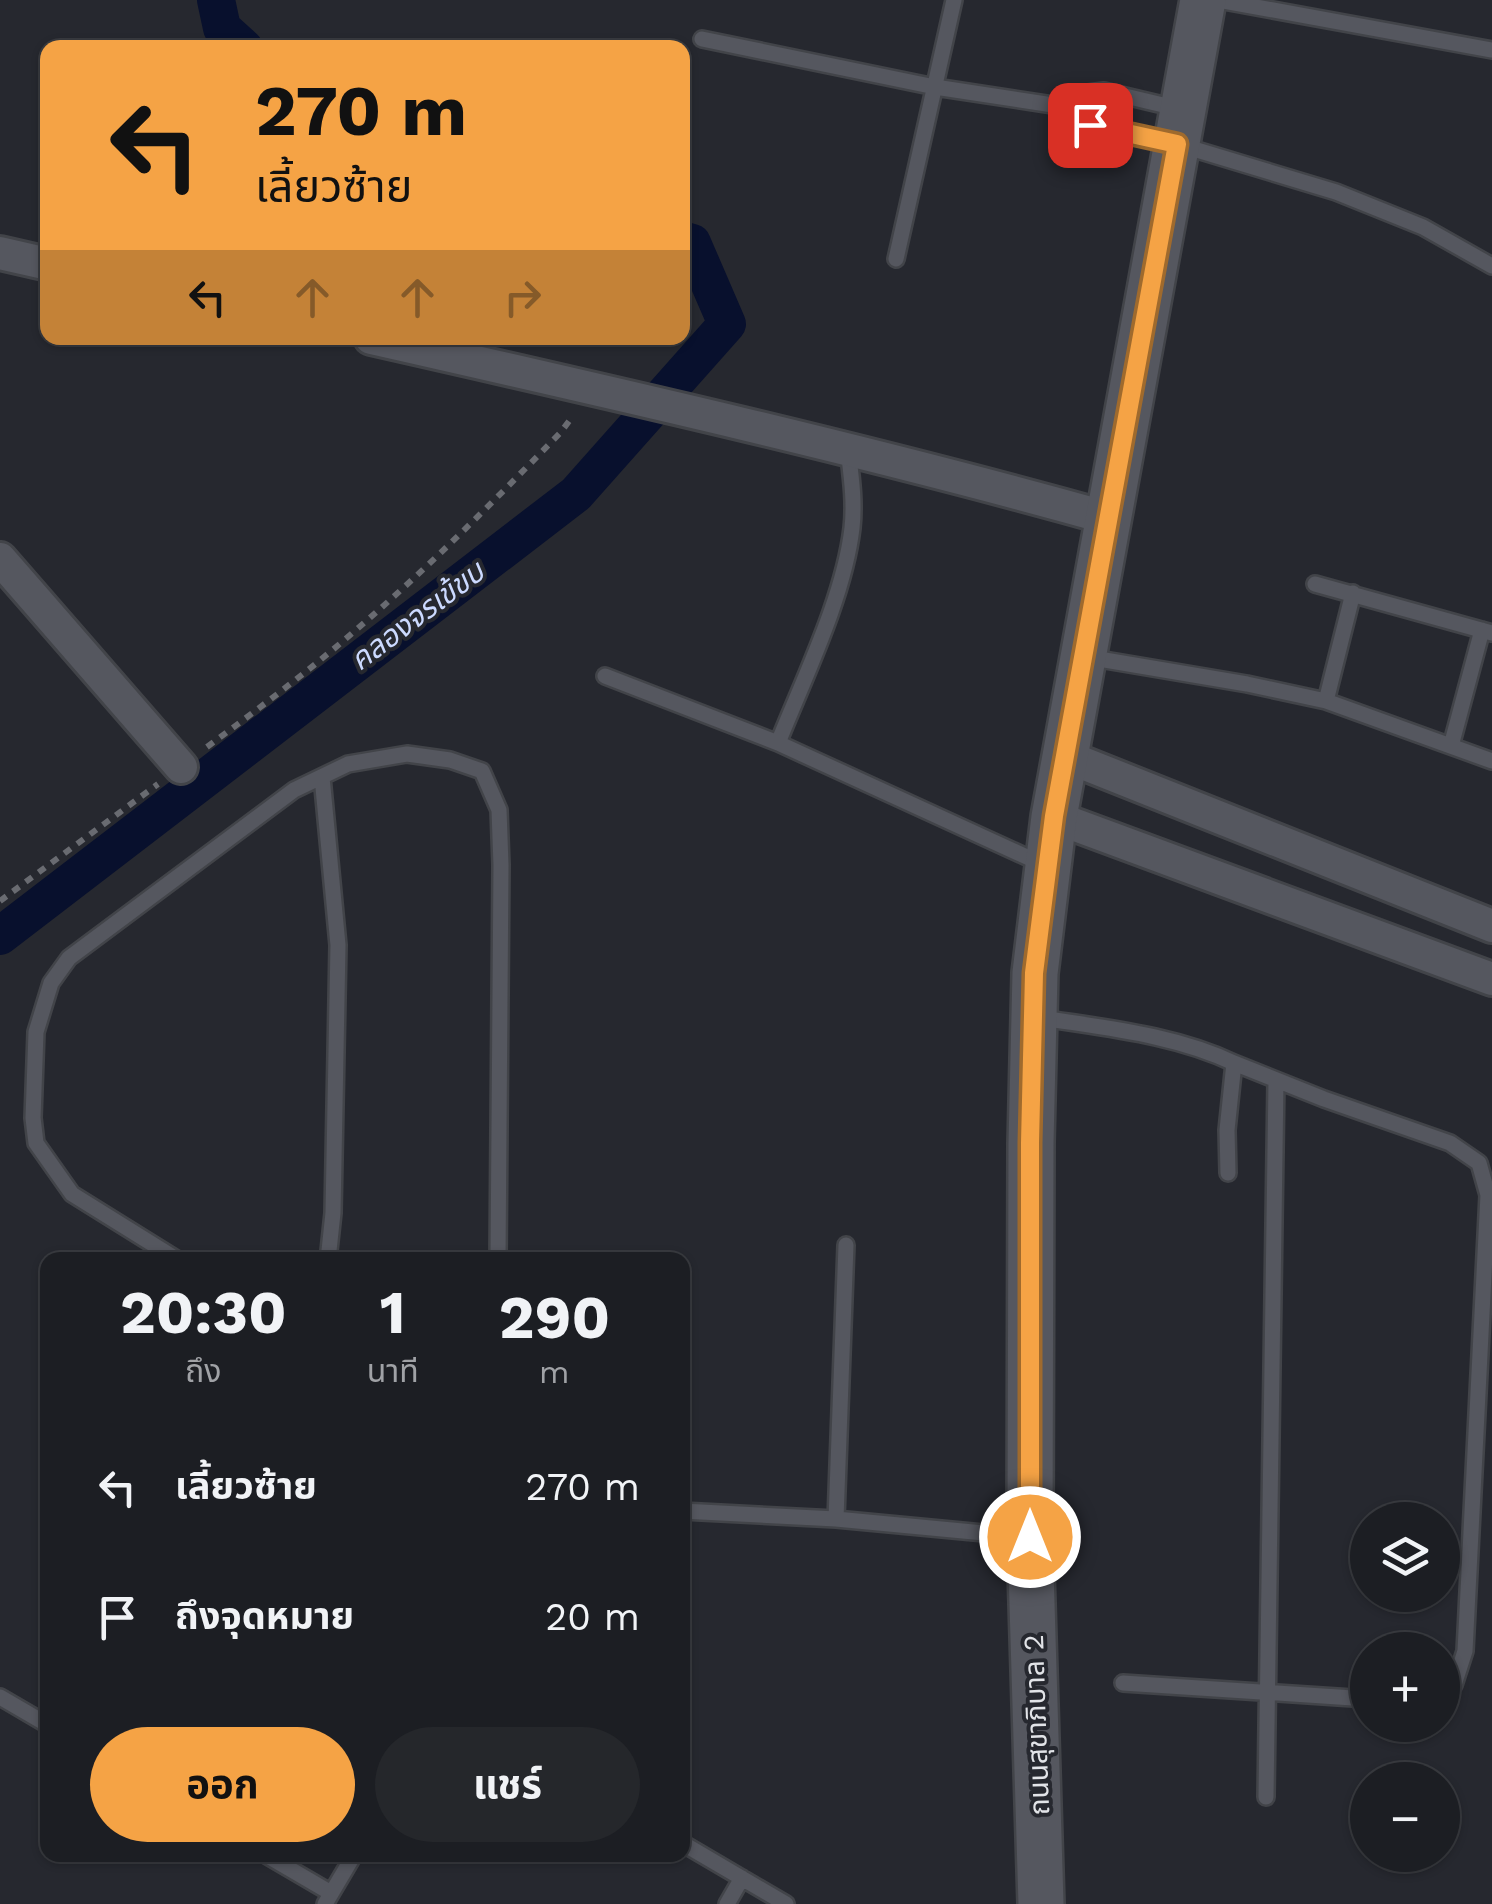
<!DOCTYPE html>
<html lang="th">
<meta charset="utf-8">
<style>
:root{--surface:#1c1e23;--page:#25272b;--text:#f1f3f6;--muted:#a0a2a6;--line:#3a3c41;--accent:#f5a345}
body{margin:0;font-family:"Work Sans","Noto Sans Thai",sans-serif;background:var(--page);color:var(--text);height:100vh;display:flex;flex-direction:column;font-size:38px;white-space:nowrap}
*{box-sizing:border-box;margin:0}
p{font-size:32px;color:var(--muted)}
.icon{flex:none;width:55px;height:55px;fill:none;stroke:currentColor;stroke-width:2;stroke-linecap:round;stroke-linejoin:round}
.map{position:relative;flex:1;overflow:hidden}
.panel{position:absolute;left:40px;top:1252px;width:650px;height:610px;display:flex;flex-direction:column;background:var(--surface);border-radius:20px;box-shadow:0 2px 8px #0004,0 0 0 2px var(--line)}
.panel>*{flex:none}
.top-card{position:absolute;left:40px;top:40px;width:650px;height:305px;border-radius:20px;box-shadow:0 2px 8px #0004,0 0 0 2px var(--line);background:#f5a345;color:#111;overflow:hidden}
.buttons{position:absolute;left:1350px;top:1502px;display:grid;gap:20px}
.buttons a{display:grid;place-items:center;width:110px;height:110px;border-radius:50%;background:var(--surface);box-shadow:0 2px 8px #0004,0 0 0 2px var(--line);font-size:50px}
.pin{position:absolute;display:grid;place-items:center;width:85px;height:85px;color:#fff;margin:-42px;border-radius:20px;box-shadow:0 5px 15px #0006}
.me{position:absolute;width:110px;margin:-55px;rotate:0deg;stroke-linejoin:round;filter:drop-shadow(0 0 8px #0008)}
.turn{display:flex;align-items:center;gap:35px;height:210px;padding:0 50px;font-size:45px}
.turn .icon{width:130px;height:130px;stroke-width:2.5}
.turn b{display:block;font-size:70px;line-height:85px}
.lanes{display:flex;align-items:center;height:95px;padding:0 50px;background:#0003;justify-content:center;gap:50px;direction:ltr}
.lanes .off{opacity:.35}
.eta{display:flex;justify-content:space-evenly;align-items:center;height:170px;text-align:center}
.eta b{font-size:60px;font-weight:700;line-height:70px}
.cta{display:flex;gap:20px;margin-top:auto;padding:20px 50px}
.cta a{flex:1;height:115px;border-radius:60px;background:var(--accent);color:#111;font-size:40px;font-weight:700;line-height:115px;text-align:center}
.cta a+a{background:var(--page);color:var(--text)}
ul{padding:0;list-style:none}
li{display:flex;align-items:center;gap:30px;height:130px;padding:0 50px}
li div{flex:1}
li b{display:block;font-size:38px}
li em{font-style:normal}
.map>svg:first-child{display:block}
</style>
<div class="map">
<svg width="1492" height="1904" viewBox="0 0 1492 1904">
<rect width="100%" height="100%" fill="#26282f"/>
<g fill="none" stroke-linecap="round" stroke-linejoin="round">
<path stroke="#08102d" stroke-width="38" d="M 216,0 L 222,28 L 244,48
M 0,936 L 576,494 L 727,324 L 692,243 L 682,240"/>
<g stroke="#424449" stroke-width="20">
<path id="lane" d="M 1218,0 L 1492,50
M 702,39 L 935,87 L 1066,107 L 1090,125 L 1177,144 L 1336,192 L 1423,227 L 1492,266
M 1066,107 L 1088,93 L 1104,91 L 1180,109
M 896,259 L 954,0
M 1315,584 L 1492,633
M 1087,657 L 1247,684 L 1326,701 L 1492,761
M 605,676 L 778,743 L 1042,864
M 1326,701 L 1353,593
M 778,743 C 804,678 844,597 852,528 C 855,501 851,475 848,449
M 1451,746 L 1482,630
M 322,777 L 338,945 L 333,1213 L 328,1260
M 1036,1017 C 1103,1028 1173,1034 1234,1063 L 1227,1130 L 1228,1173
M 1234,1063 L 1324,1099 L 1450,1143 L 1479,1163 L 1488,1195 L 1465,1651 L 1454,1685 L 1442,1694
M 178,1260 L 72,1194 L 36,1143 L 33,1118 L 36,1032 L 51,983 L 69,958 L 294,790 L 348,764 L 407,754 L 450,760 L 482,771 L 499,810 L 501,865 L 498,1260
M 682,1511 L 836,1519 L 1026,1537
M 836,1519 L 846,1245
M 1123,1683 L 1368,1699
M 0,1697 L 48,1725
M 1266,1797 L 1276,1080
M 682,1843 L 786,1904
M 266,1855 L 331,1893
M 325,1904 L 354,1855
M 727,1904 L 742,1878"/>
</g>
<g stroke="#424449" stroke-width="38">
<path id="street" d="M 0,253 L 48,264
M 371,338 C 618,394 865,450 1108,518
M 0,559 L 181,767
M 1065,756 L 1492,926
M 1054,817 L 1492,979"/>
</g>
<g stroke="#424449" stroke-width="50">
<path id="secondary" d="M 1041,1904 L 1030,1537 L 1031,1143 L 1035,973 L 1054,817 L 1203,0"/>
</g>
<path stroke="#696b71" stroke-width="6" stroke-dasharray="8 8" stroke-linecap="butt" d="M 207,747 C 261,707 314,667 364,623 C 433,563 497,498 561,432 L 572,417
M 0,901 L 158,784"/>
<use href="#lane" stroke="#55575f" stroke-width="15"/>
<use href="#street" stroke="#55575f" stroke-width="32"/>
<use href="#secondary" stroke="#55575f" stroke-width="45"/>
</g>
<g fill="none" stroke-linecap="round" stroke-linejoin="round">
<g stroke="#9f6a2d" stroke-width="25">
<path id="route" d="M 1030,1537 L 1030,1143 L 1034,973 L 1054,816 L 1177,144 L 1090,125"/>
</g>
<use href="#route" stroke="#f5a345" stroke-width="18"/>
</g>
<g text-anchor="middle" stroke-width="8" stroke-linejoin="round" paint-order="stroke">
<g font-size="28" fill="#e2e4e8" stroke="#26282f">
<text transform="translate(1036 1725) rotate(-92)" y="10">ถนนสุขาภิบาล 2</text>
</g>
<g font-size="30" font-style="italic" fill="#ccdaff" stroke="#26282f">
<text transform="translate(417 616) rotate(-37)" y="10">คลองจรเข้ขบ</text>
</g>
</g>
</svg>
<div class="buttons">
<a><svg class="icon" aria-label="layers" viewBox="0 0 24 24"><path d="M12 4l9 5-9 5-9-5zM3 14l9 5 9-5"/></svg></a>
<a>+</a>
<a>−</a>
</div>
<div class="pin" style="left:1090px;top:125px;background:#d93025"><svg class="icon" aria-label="arrive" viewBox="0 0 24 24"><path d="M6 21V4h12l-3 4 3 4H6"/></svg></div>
<svg class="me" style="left:1030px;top:1537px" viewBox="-20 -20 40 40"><circle r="17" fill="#f5a345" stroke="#fff" stroke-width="3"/><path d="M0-11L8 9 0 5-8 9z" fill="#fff"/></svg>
<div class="top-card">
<div class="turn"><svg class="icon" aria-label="left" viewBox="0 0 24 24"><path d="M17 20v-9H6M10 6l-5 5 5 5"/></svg><div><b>270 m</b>เลี้ยวซ้าย</div></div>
<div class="lanes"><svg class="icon" aria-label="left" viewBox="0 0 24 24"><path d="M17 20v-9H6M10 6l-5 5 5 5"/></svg><svg class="icon off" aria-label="ahead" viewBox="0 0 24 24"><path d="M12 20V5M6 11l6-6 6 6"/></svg><svg class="icon off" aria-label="ahead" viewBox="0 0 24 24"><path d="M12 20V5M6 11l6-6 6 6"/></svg><svg class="icon off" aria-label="right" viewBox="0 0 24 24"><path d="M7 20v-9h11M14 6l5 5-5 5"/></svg></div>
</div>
<section class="panel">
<div class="eta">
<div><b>20:30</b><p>ถึง</p></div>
<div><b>1</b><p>นาที</p></div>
<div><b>290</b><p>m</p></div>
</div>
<ul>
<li><svg class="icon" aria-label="left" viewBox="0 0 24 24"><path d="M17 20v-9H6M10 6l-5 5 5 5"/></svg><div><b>เลี้ยวซ้าย</b></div><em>270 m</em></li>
<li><svg class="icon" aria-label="arrive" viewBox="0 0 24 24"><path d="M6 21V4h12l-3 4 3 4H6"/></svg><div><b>ถึงจุดหมาย</b></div><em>20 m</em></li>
</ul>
<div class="cta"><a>ออก</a><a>แชร์</a></div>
</section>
</div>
